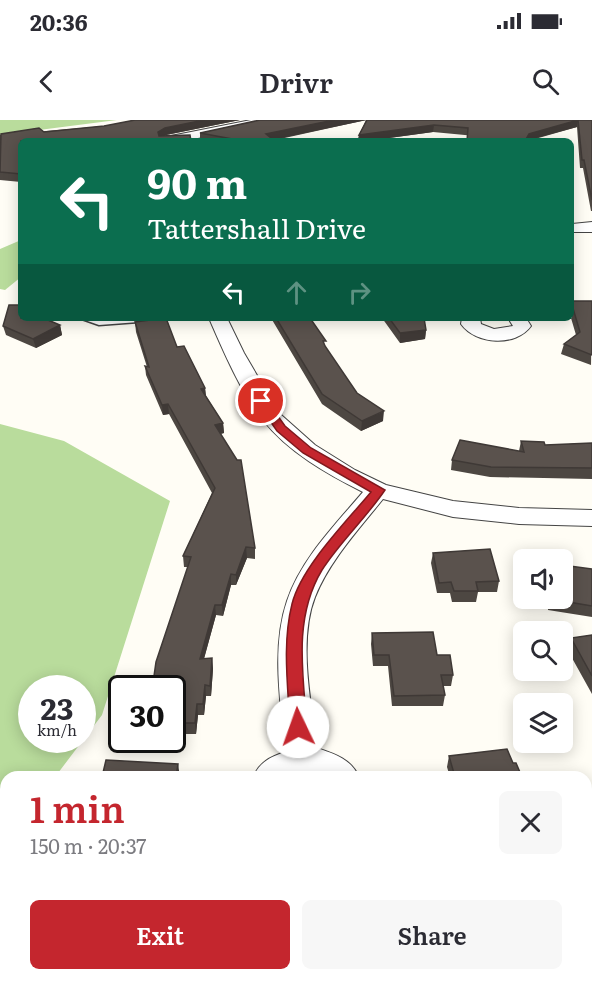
<!DOCTYPE html>
<meta charset="utf-8">
<style>
:root{--surface:#fff;--page:#f7f7f7;--text:#2b2b33;--muted:#7c7c81;--accent:#c4262e}
body{margin:0;font-family:Literata,serif;background:var(--page);color:var(--text);height:100vh;display:flex;flex-direction:column;font-size:22px;white-space:nowrap}
*{box-sizing:border-box;margin:0}
p{font-size:20px;color:var(--muted)}
.icon{flex:none;width:33px;height:33px;fill:none;stroke:currentColor;stroke-width:2;stroke-linecap:round;stroke-linejoin:round}
.map{position:relative;flex:1;overflow:hidden}
.side{position:absolute;left:0px;top:651px;width:592px;height:210px;display:flex;flex-direction:column;background:var(--surface);border-radius:18px 18px 0 0;box-shadow:0 3px 15px #0003}
.side>*{flex:none}
.hud{position:absolute;left:18px;top:18px;width:556px;height:183px;border-radius:9px;box-shadow:0 3px 15px #0003;background:#0b6e4f;color:#fff;overflow:hidden}
.buttons{position:absolute;left:513px;top:429px;display:grid;gap:12px}
.buttons a{display:grid;place-items:center;width:60px;height:60px;border-radius:9px;background:var(--surface);box-shadow:0 3px 15px #0003;font-size:30px}
.speed{position:absolute;left:18px;top:555px;display:flex;gap:12px;font-size:30px;font-weight:700;text-align:center}
.speed>*{display:grid;place-content:center;width:78px;height:78px;border-radius:50%;background:var(--surface);box-shadow:0 3px 15px #0003;line-height:1}
.speed small{font-size:15px;font-weight:400}
.speed .limit{border:3px solid #111;border-radius:9px;background:#fff;color:#111}
.pin{position:absolute;display:grid;place-items:center;width:51px;height:51px;color:#fff;margin:-26px;border:3px solid #fff;border-radius:50%;box-shadow:0 2px 6px #0007}
.me{position:absolute;width:66px;margin:-33px;rotate:357deg;stroke-linejoin:round;filter:drop-shadow(0 0 4px #0008)}
.turn{display:flex;align-items:center;gap:21px;height:126px;padding:0 30px;font-size:27px}
.turn .icon{width:78px;height:78px;stroke-width:2.5}
.turn b{display:block;font-size:42px;line-height:51px}
.lanes{display:flex;align-items:center;height:57px;padding:0 30px;background:#0003;justify-content:center;gap:30px;direction:ltr}
.lanes .off{opacity:.35}
.round{display:grid;place-items:center;flex:none;width:63px;height:63px;border-radius:9px;background:var(--page)}
.head{display:flex;align-items:center;justify-content:space-between;height:102px;padding:0 30px}
h1{font-size:36px;font-weight:600;line-height:45px;color:var(--accent)}
.primary-button{display:flex;gap:12px;margin-top:auto;padding:12px 30px}
.primary-button a{flex:1;height:69px;border-radius:9px;background:var(--accent);color:#fff;font-size:24px;font-weight:600;line-height:69px;text-align:center}
.primary-button a+a{background:var(--page);color:var(--text)}
.status{display:flex;justify-content:space-between;align-items:center;height:42px;padding:0 30px;background:var(--surface);direction:ltr}
.status svg{height:16px;fill:currentColor}
header{display:flex;justify-content:space-between;align-items:center;height:78px;padding:0 30px;background:var(--surface);font-size:27px;font-weight:600}
.map>svg:first-child{display:block}
</style>
<div class="status"><b>20:36</b><svg viewBox="0 0 49 12"><path d="M0 12V9h3v3zM5 12V6h3v6zM10 12V3h3v9zM15 12V0h3v12zM26 1h20v11H26zM47 4h2v5h-2z"/></svg></div>
<header><svg class="icon" aria-label="back" viewBox="0 0 24 24"><path d="M15 5l-7 7 7 7"/></svg>Drivr<svg class="icon" aria-label="search" viewBox="0 0 24 24"><circle cx="10" cy="10" r="6"/><path d="M15 15l6 6"/></svg></header>
<div class="map">
<svg width="592" height="861" viewBox="0 0 592 861">
<rect width="100%" height="100%" fill="#fffdf5"/>
<path fill="#b9dc9c" fill-rule="evenodd" d="M 0,0 L 117,0 L 0,15 Z
M 21,120 L 21,157 L 5,170 L 0,169 L 0,129 Z
M 0,304 L 64,321 L 170,381 L 102,595 L 55,657 L 6,657 L 6,855 L 86,855 L 89,861 L 0,861 ZM 32,568 L 82,568 L 82,620 L 32,620 Z"/>
<g fill="none" stroke-linecap="round" stroke-linejoin="round">
<g stroke="#444" stroke-width="3">
<path id="service" d="M 79,198 L 156,198 L 152,201 L 99,205 Z"/>
</g>
<g stroke="#444" stroke-width="2">
<path id="minor" d="M 251,0 L 274,0 L 268,3 L 184,21 L 160,21 L 166,17 Z
M 592,102 L 592,112 L 572,112 L 572,104 Z
M 209,198 L 227,198 L 244,233 L 279,293 L 315,325 L 355,350 L 386,365 L 453,381 L 519,388 L 592,390 L 592,406 L 519,404 L 453,397 L 383,379 C 359,409 330,440 315,477 C 298,520 311,584 317,628 C 335,634 351,639 359,657 L 306,655 L 253,657 C 260,642 270,637 285,632 C 281,584 271,528 287,481 C 301,439 335,405 363,372 C 327,354 288,332 263,300 C 242,275 222,228 209,198 Z
M 462,198 L 480,198 L 481,204 L 494,209 L 513,206 L 508,198 L 526,198 L 531,206 C 516,227 476,225 461,204 Z"/>
</g>
<use href="#service" fill="#fff" fill-rule="evenodd"/>
<use href="#minor" fill="#fff" fill-rule="evenodd"/>
</g>
<path fill="#4d4742" d="M 135,0 L 240,0 L 166,15 L 21,21 L 21,62 L 0,60 L 0,15 L 104,6 Z
M 260,0 L 592,0 L 592,91 L 591,91 L 583,48 L 580,48 L 577,7 L 528,21 L 433,12 L 367,21 L 358,21 L 359,15 L 366,0 L 271,21 L 206,21 L 200,20 L 200,13 Z
M 572,165 L 574,168 L 572,177 Z
M 572,181 L 592,181 L 591,245 L 561,234 L 564,224 L 576,215 L 571,198 L 572,198 Z
M 52,198 L 51,202 L 60,205 L 62,215 L 36,228 L 6,215 L 3,206 Z
M 271,198 L 310,198 L 326,228 L 357,273 L 383,301 L 361,311 L 322,284 Z
M 382,198 L 424,198 L 426,210 L 425,219 L 400,223 Z
M 135,202 L 177,227 L 205,268 L 206,276 L 223,303 L 224,313 L 220,314 L 255,428 L 255,439 L 247,438 L 236,465 L 231,465 L 223,496 L 216,495 L 204,539 L 212,538 L 213,549 L 211,576 L 206,576 L 204,595 L 198,595 L 196,614 L 172,614 L 172,568 L 153,563 L 188,447 L 184,447 L 183,436 L 212,373 L 169,294 L 163,295 L 146,255 L 145,246 L 147,247 L 136,212 Z
M 521,321 L 545,325 L 592,323 L 592,359 L 490,357 L 451,350 L 452,340 L 519,331 Z
M 433,433 L 499,461 L 497,472 L 478,472 L 476,482 L 452,482 L 450,473 L 437,473 L 431,443 Z
M 592,449 L 592,497 L 548,490 L 548,483 L 524,479 L 562,478 Z
M 372,513 L 437,535 L 453,555 L 451,566 L 443,566 L 445,575 L 443,586 L 392,586 L 388,546 L 373,546 L 371,524 Z
M 592,515 L 592,574 L 567,529 L 571,518 Z
M 449,636 L 513,643 L 522,657 L 450,657 L 447,647 Z
M 461,855 L 495,855 L 492,861 L 470,861 Z"/>
<path fill="#3f3936" d="M 204,0 L 240,0 L 166,15 L 159,19 L 158,12 L 165,8 Z
M 334,0 L 367,0 L 267,21 L 266,14 Z
M 578,0 L 577,7 L 525,21 L 529,14 Z
M 434,5 L 433,12 L 367,21 L 358,21 L 359,15 Z
M 60,205 L 62,215 L 36,228 L 33,219 Z
M 426,210 L 425,219 L 400,223 L 400,213 Z
M 205,268 L 206,278 L 201,269 Z
M 168,284 L 169,294 L 163,295 L 162,285 Z
M 384,291 L 383,301 L 361,311 L 362,301 Z
M 223,303 L 224,313 L 216,315 L 215,305 Z
M 246,427 L 247,438 L 236,465 L 236,455 Z
M 231,454 L 231,465 L 223,496 L 222,485 Z
M 215,485 L 216,495 L 201,549 L 200,539 Z
M 212,538 L 213,549 L 211,576 L 210,566 Z
M 205,565 L 206,576 L 204,595 L 203,584 Z
M 197,584 L 198,595 L 196,614 L 195,603 Z
M 178,644 L 180,657 L 176,657 Z
M 169,855 L 176,855 L 170,859 Z"/>
<path fill="#5a524d" stroke="#3f3936" stroke-width="1.5" d="M 135,0 L 204,0 L 165,8 L 158,12 L 159,16 L 190,15 L 191,21 L 21,21 L 21,54 L 0,52 L 1,14 L 39,8 L 44,12 L 104,6 Z
M 260,0 L 334,0 L 266,14 L 271,18 L 271,21 L 243,21 L 200,13 Z
M 367,0 L 592,0 L 592,80 L 584,40 L 582,40 L 578,0 L 529,14 L 525,21 L 467,21 L 468,8 L 434,5 L 359,15 Z
M 572,181 L 592,181 L 592,235 L 564,224 L 580,212 L 572,185 Z
M 9,185 L 21,185 L 21,198 L 49,198 L 48,200 L 60,205 L 33,219 L 3,206 Z
M 166,198 L 177,227 L 184,226 L 205,268 L 201,269 L 223,303 L 215,305 L 237,340 L 241,340 L 255,428 L 246,427 L 236,455 L 231,454 L 222,485 L 215,485 L 200,539 L 212,538 L 210,566 L 205,565 L 203,584 L 197,584 L 195,603 L 172,603 L 172,568 L 137,568 L 138,564 L 153,563 L 156,542 L 191,437 L 183,436 L 215,368 L 168,284 L 162,285 L 145,246 L 149,247 L 135,202 Z
M 276,198 L 310,198 L 326,221 L 323,221 L 325,226 L 357,273 L 384,291 L 362,301 L 322,274 Z
M 389,198 L 424,198 L 426,210 L 400,213 Z
M 460,320 L 524,332 L 521,321 L 544,322 L 545,325 L 592,323 L 592,348 L 491,347 L 452,340 Z
M 490,429 L 499,461 L 476,462 L 478,471 L 454,471 L 451,462 L 439,463 L 433,433 Z
M 528,431 L 554,434 L 553,440 L 528,440 Z
M 562,445 L 592,449 L 592,486 L 551,479 L 551,478 L 562,478 Z
M 433,512 L 437,535 L 450,535 L 453,555 L 441,555 L 445,575 L 394,576 L 389,535 L 374,535 L 372,513 Z
M 592,515 L 592,556 L 571,518 Z
M 507,629 L 513,643 L 516,643 L 522,657 L 455,657 L 449,636 Z
M 106,640 L 178,644 L 176,657 L 102,657 Z
M 247,855 L 349,855 L 350,861 L 247,861 Z
M 478,855 L 494,855 L 491,861 L 487,861 Z"/>
<path fill="#c4262e" stroke="#7f191e" stroke-width="1.5" d="M 261,277 L 265,278 L 285,306 L 311,328 L 385,370 C 366,398 340,422 322,450 C 293,498 303,554 307,607 L 304,612 L 298,614 L 293,612 L 290,607 C 288,566 282,524 292,484 C 301,447 347,401 371,372 L 303,333 L 277,311 L 256,281 Z"/>
</svg>
<div class="buttons">
<a><svg class="icon" aria-label="sound" viewBox="0 0 24 24"><path d="M4 9h4l5-4v14l-5-4H4zM17 9q2 3 0 6"/></svg></a>
<a><svg class="icon" aria-label="search" viewBox="0 0 24 24"><circle cx="10" cy="10" r="6"/><path d="M15 15l6 6"/></svg></a>
<a><svg class="icon" aria-label="layers" viewBox="0 0 24 24"><path d="M12 4l9 5-9 5-9-5zM3 14l9 5 9-5"/></svg></a>
</div>
<div class="speed"><div>23<small>km/h</small></div><div class="limit">30</div></div>
<div class="pin" style="left:261px;top:281px;background:#d93025"><svg class="icon" aria-label="arrive" viewBox="0 0 24 24"><path d="M6 21V4h12l-3 4 3 4H6"/></svg></div>
<svg class="me" style="left:298px;top:607px" viewBox="-20 -20 40 40"><circle r="19" fill="#fff"/><path d="M0-13L10 11 0 6-10 11z" fill="#c4262e"/></svg>
<div class="hud">
<div class="turn"><svg class="icon" aria-label="left" viewBox="0 0 24 24"><path d="M17 20v-9H6M10 6l-5 5 5 5"/></svg><div><b>90 m</b>Tattershall Drive</div></div>
<div class="lanes"><svg class="icon" aria-label="left" viewBox="0 0 24 24"><path d="M17 20v-9H6M10 6l-5 5 5 5"/></svg><svg class="icon off" aria-label="ahead" viewBox="0 0 24 24"><path d="M12 20V5M6 11l6-6 6 6"/></svg><svg class="icon off" aria-label="right" viewBox="0 0 24 24"><path d="M7 20v-9h11M14 6l5 5-5 5"/></svg></div>
</div>
<section class="side">
<div class="head"><div><h1>1 min</h1><p>150 m · 20:37</p></div><a class="round"><svg class="icon" aria-label="close" viewBox="0 0 24 24"><path d="M6 6l12 12M18 6L6 18"/></svg></a></div>
<div class="primary-button"><a>Exit</a><a>Share</a></div>
</section>
</div>
